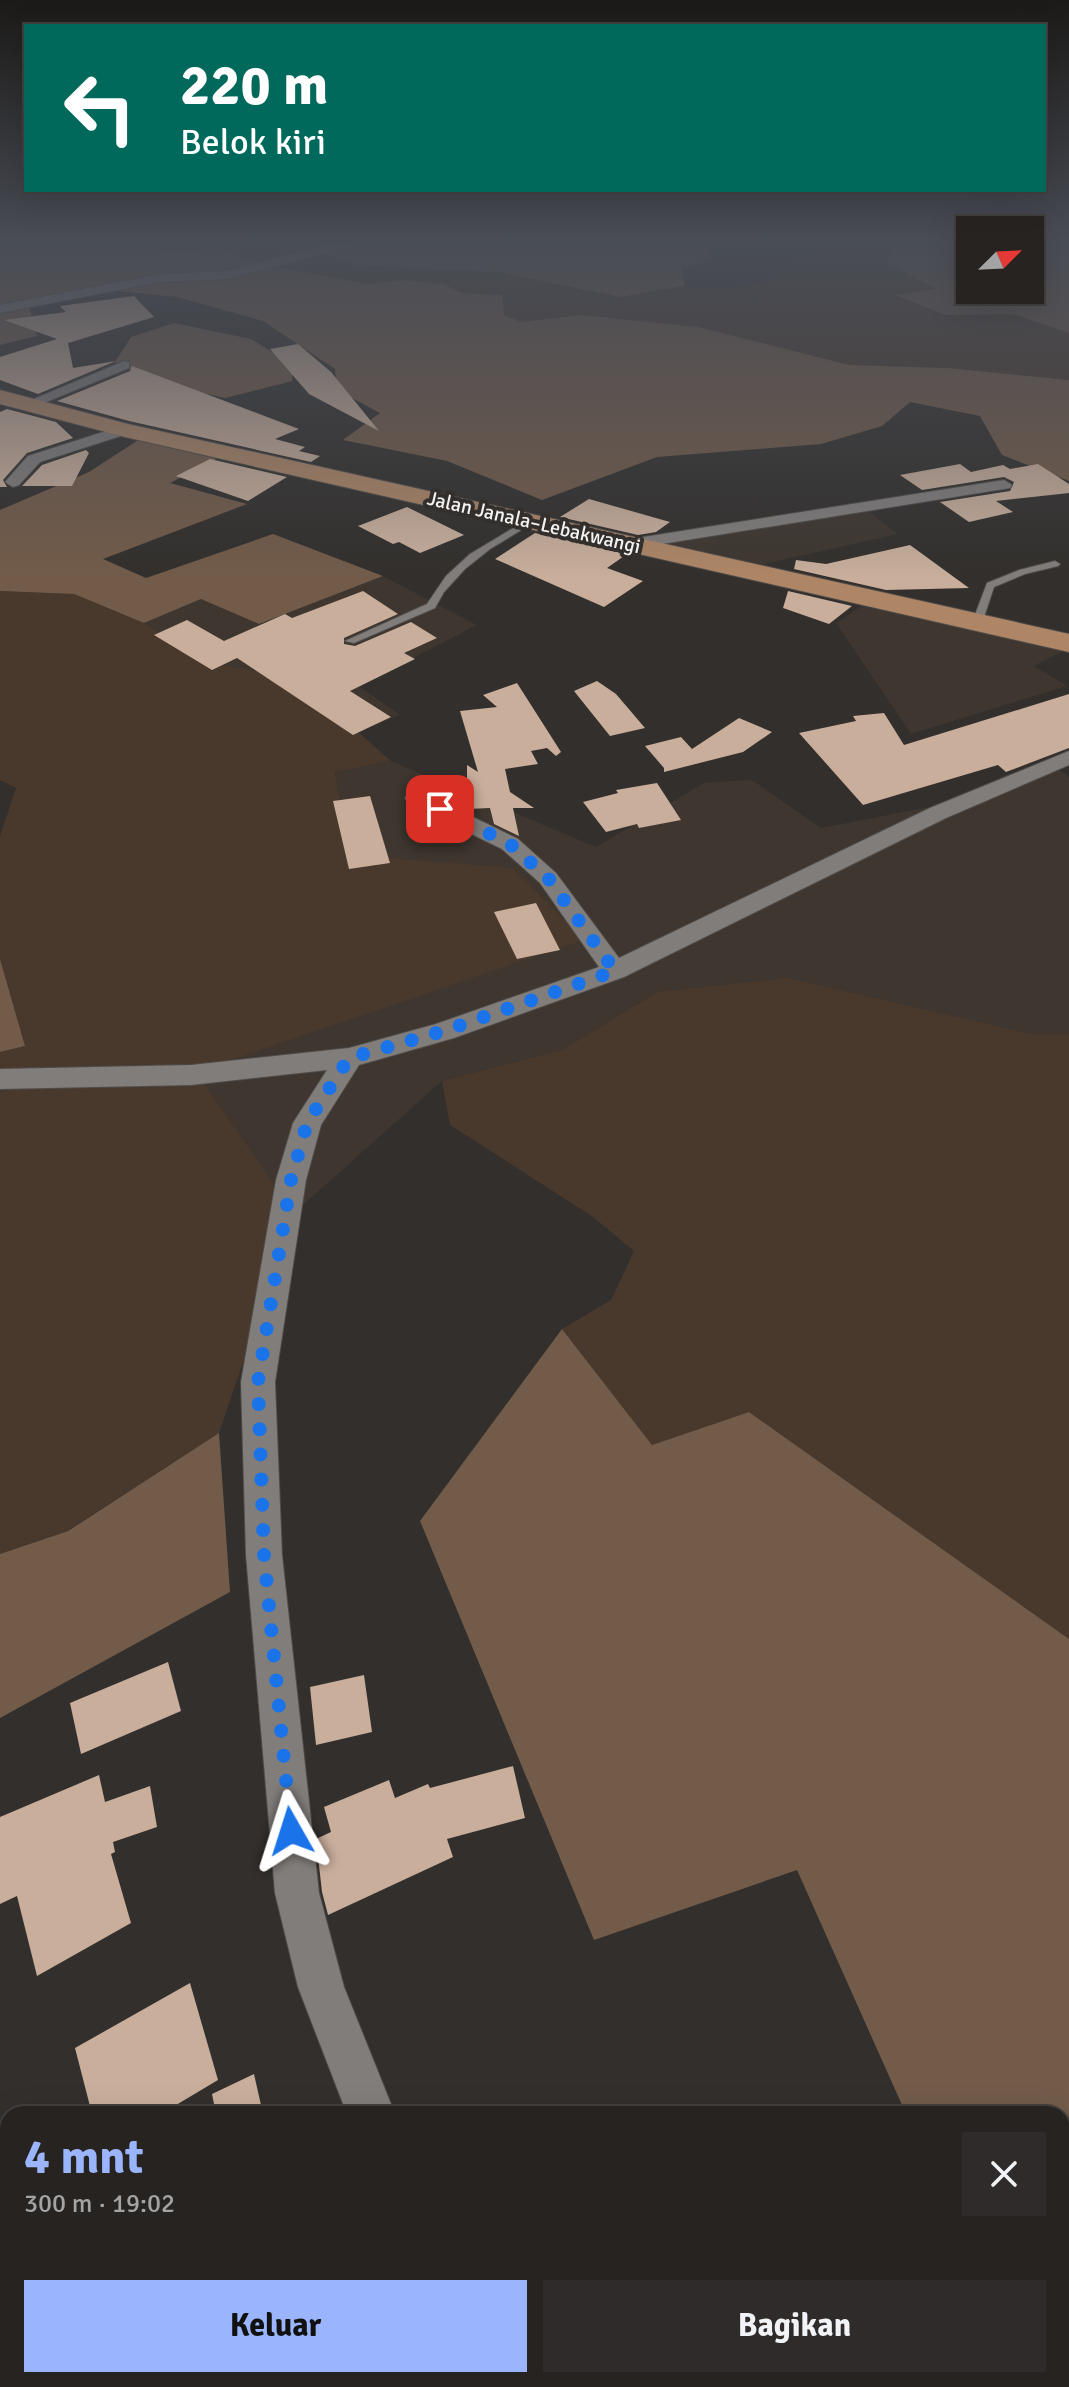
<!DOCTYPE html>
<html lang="id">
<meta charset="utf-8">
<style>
:root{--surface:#262321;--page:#2e2b2a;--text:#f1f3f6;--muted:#a4a4a5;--line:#42403f;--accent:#9bb5fd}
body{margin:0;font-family:Signika,sans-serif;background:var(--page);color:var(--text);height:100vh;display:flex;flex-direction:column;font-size:30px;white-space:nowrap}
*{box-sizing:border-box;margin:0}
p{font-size:26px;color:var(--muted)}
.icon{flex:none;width:44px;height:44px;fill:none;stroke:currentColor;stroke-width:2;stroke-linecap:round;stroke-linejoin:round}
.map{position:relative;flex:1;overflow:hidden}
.drawer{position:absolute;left:0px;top:2106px;width:1070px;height:282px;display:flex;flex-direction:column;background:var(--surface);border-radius:24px 24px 0 0;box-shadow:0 8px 32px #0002,0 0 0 2px var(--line)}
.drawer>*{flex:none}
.guide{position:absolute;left:24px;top:24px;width:1022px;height:168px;border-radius:0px;box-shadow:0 8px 32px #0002,0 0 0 2px var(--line);background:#00695c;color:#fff;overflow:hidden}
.needle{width:52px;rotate:66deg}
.controls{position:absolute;left:956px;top:216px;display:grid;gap:16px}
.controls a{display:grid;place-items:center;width:88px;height:88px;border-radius:0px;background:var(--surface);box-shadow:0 8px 32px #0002,0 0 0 2px var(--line);font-size:40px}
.pin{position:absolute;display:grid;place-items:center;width:68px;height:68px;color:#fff;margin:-34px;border-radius:16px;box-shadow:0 4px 12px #0006}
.me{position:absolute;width:88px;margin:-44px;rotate:354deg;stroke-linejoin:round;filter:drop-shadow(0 0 6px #0008)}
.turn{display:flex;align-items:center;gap:28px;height:168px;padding:0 24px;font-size:36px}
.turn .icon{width:104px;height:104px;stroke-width:2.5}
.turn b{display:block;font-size:56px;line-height:68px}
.round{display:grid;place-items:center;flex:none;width:84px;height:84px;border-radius:0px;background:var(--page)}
.headline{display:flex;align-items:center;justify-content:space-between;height:136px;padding:0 24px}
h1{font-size:48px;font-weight:800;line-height:60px;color:var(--accent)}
.button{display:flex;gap:16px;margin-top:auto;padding:16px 24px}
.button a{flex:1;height:92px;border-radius:0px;background:var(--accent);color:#111;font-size:32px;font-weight:800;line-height:92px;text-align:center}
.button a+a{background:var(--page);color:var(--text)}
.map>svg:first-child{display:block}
</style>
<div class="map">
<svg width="1069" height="2387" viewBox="0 0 1069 2387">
<rect width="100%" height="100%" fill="#322f2c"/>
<path fill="#3e362f" d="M 862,506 L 898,534 L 737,570 L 647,545 Z
M 383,576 L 477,625 L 359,686 L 400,715 L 358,732 L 212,663 L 144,623 L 201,599 L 259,624 Z
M 869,601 L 1069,648 L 1034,666 L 1067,686 L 911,734 L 836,623 Z
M 391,761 L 596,847 L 704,783 L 752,780 L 821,828 L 960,801 L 1057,768 L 1069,777 L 1069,1035 L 1035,1035 L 657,992 L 564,1049 L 442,1081 L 294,1213 L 195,1072 L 349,855 L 335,771 Z"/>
<path fill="#49392d" d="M 178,243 L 308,243 L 311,249 L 356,265 L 498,272 L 620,297 L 684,286 L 721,290 L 763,282 L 796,258 L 838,253 L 848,243 L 896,243 L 887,262 L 938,289 L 896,296 L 946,315 L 1013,314 L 1069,333 L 1069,380 L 948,368 L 850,365 L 698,327 L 581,315 L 521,322 L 504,316 L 502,295 L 462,293 L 444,284 L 402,280 L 368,284 L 266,265 L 221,249 L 170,253 L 157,250 Z
M 0,591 L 74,594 L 144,623 L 212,663 L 283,676 L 358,732 L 391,761 L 335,772 L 350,855 L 513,868 L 584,940 L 196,1072 L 294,1213 L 219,1433 L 67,1531 L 0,1554 L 0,1052 L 25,1046 L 0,959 L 0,836 L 16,788 L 0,780 Z
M 788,978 L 1035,1035 L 1069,1035 L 1069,1639 L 749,1412 L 652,1445 L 562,1329 L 611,1300 L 634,1251 L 593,1217 L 450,1125 L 442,1081 L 564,1049 L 657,992 Z"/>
<path fill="#725b49" d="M 0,243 L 31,243 L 42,248 L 130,243 L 170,253 L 221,249 L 266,265 L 368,284 L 402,280 L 444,284 L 462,293 L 502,295 L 504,315 L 521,322 L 581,315 L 698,327 L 850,365 L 948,368 L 1069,380 L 1069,481 L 1002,455 L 980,416 L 910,402 L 882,426 L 821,444 L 657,457 L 542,500 L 447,461 L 343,440 L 380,413 L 337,390 L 335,369 L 263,321 L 177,297 L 107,290 L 28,303 L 37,336 L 0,345 Z
M 308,243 L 525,243 L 556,248 L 574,243 L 708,243 L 711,252 L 702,263 L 682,267 L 684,286 L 620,297 L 498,272 L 356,265 L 310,249 Z
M 896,243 L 970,243 L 970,290 L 1030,290 L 1030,243 L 1069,243 L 1069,333 L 1013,314 L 946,315 L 894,295 L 936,289 L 887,262 Z
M 174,323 L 251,339 L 293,365 L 292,381 L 225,398 L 157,383 L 115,362 L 131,337 Z
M 143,437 L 220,457 L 170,483 L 247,504 L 103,559 L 146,578 L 273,534 L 383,576 L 259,624 L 201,599 L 144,623 L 74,594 L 0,591 L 0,510 L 89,472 Z
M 0,959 L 25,1046 L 0,1052 Z
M 562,1329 L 652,1445 L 749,1412 L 1069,1639 L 1069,2387 L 1027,2387 L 1024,2380 L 1062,2380 L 1062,2114 L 906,2114 L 797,1870 L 594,1940 L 420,1521 Z
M 219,1433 L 230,1592 L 0,1718 L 0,1554 L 68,1531 Z"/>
<path fill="#c8ae9b" d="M 134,296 L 154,317 L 68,343 L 73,368 L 116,361 L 38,394 L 0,380 L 0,357 L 57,339 L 4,320 L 66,312 L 60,306 Z
M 298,344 L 331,372 L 379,431 L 309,394 L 270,349 Z
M 132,366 L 299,429 L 275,439 L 305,447 L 299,451 L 320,456 L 311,462 L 129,421 L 57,401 L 130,371 Z
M 7,409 L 56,422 L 73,438 L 27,453 L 3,480 L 7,487 L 0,487 L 0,412 Z
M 86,450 L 89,453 L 72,486 L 22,486 L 42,465 Z
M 210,459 L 287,477 L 248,501 L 176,476 Z
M 960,464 L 971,472 L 1003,465 L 1010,469 L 1038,464 L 1069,484 L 1069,493 L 996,501 L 1013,512 L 969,522 L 940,502 L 1010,491 L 1014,482 L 1004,477 L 922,490 L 900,475 Z
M 589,499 L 670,522 L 656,532 L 638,535 L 560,517 Z
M 407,507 L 464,535 L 420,553 L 399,542 L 393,544 L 358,526 Z
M 535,533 L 627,554 L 607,568 L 643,581 L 604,607 L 495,559 Z
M 910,545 L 969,588 L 886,590 L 794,569 L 796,560 L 826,564 Z
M 363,591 L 398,614 L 344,638 L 344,644 L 355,646 L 411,622 L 437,638 L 404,653 L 415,659 L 350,691 L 391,717 L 353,735 L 237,658 L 212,670 L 154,635 L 187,620 L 224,641 L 285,614 L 292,618 Z
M 788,591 L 852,606 L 829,624 L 783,608 Z
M 597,681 L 616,694 L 645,728 L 610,736 L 574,691 Z
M 517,683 L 561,752 L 556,756 L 547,748 L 531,751 L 538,764 L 505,769 L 510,792 L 534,808 L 513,808 L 519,836 L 494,824 L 490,808 L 467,809 L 467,765 L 478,772 L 460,711 L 497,707 L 483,695 Z
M 1069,694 L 1069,748 L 1006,772 L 998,765 L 863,805 L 799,733 L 856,721 L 853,716 L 884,713 L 904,745 Z
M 739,718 L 772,732 L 743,752 L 664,772 L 664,768 L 645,746 L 681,737 L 692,749 Z
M 657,783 L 681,820 L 639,828 L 637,824 L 606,832 L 583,802 L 618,793 L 616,790 Z
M 370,796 L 390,863 L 349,869 L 333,801 Z
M 536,903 L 560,950 L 517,959 L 494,912 Z
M 168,1662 L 181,1711 L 81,1754 L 70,1703 Z
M 364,1675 L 372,1732 L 316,1745 L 310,1687 Z
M 513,1766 L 525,1818 L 447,1839 L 453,1857 L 328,1915 L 322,1892 L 316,1839 L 331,1832 L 324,1807 L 389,1780 L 395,1798 L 428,1784 L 430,1788 Z
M 99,1775 L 105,1802 L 150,1786 L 157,1827 L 113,1842 L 115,1852 L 111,1854 L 131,1923 L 37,1976 L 17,1896 L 0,1904 L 0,1817 Z
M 190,1983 L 218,2080 L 161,2114 L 92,2114 L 75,2048 Z
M 254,2074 L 263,2114 L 216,2114 L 212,2094 Z"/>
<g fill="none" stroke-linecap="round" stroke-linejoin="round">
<g stroke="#4f4c4a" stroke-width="2">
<path id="lane" d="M 530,518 L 535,521 L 533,523 L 490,549 L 465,569 L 444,592 L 435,608 L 354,643 L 345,641 L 427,604 L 446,576 L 470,554 Z
M 1055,561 L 1060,564 L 1058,566 L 1025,574 L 994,587 L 983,620 L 974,622 L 973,620 L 987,583 L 1019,570 Z"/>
</g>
<g stroke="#4f4c4a" stroke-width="2">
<path id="street" d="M 381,243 L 329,252 L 228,279 L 160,282 L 0,313 L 0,305 L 160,274 L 228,271 L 328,244 Z
M 124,361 L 129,362 L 129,368 L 34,407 L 24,407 L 22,404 Z
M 125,425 L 133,430 L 130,433 L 40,462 L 19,485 L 13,487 L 5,482 L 28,456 Z
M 1004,480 L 1012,485 L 1010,488 L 631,549 L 622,544 L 631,539 Z
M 1069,751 L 1069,765 L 946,818 L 624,977 L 454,1038 L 359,1065 L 321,1125 L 306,1180 L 275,1382 L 282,1555 L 319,1893 L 344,1987 L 395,2114 L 347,2114 L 298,1987 L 275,1893 L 246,1555 L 241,1382 L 276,1180 L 293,1123 L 327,1070 L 191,1085 L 0,1089 L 0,1069 L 191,1065 L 349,1048 L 436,1024 L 599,967 L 540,883 L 502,849 L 408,803 L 405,798 L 408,793 L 424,793 L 518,839 L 556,873 L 619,958 L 930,808 Z
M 450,2380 L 502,2380 L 504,2387 L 452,2387 Z"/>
</g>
<g stroke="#4f4c4a" stroke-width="2">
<path id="primary" d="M 0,390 L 128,424 L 1069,634 L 1069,652 L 125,437 L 0,404 Z"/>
</g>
<use href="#lane" fill="#817d7b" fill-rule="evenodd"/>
<use href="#street" fill="#817d7b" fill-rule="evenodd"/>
<use href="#primary" fill="#ae8666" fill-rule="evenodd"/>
</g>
<linearGradient id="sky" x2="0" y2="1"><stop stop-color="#1c1a18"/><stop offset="0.42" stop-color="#494d56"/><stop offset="1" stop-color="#494d56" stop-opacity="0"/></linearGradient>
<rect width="1069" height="578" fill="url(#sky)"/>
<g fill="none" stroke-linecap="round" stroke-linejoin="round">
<path stroke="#1a73e8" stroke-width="14" stroke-dasharray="0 25.2" d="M 291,1831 L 264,1555 L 258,1382 L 291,1180 L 307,1123 L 349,1058 L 444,1031 L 615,971 L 548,878 L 510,844 L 440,809"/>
</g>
<g text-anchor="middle" stroke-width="8" stroke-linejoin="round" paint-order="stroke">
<g font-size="20" fill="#f5f3f2" stroke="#322f2c">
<text transform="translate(534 522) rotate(13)" y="7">Jalan Janala–Lebakwangi</text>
</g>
</g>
</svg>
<div class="controls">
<a><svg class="needle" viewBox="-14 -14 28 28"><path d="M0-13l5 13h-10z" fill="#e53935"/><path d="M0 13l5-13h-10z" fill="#a4a4a5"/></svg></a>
</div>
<div class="pin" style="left:440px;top:809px;background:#d93025"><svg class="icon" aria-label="arrive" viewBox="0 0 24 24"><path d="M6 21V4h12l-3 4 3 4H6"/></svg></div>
<svg class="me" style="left:291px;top:1831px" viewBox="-20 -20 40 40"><path d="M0-17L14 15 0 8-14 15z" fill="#1a73e8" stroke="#fff" stroke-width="4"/></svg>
<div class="guide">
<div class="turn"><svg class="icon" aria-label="left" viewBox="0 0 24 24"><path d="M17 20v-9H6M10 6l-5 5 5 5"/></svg><div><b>220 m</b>Belok kiri</div></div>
</div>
<section class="drawer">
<div class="headline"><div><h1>4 mnt</h1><p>300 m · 19:02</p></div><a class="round"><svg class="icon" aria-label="close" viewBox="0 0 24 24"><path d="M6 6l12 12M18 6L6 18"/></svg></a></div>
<div class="button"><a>Keluar</a><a>Bagikan</a></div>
</section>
</div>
